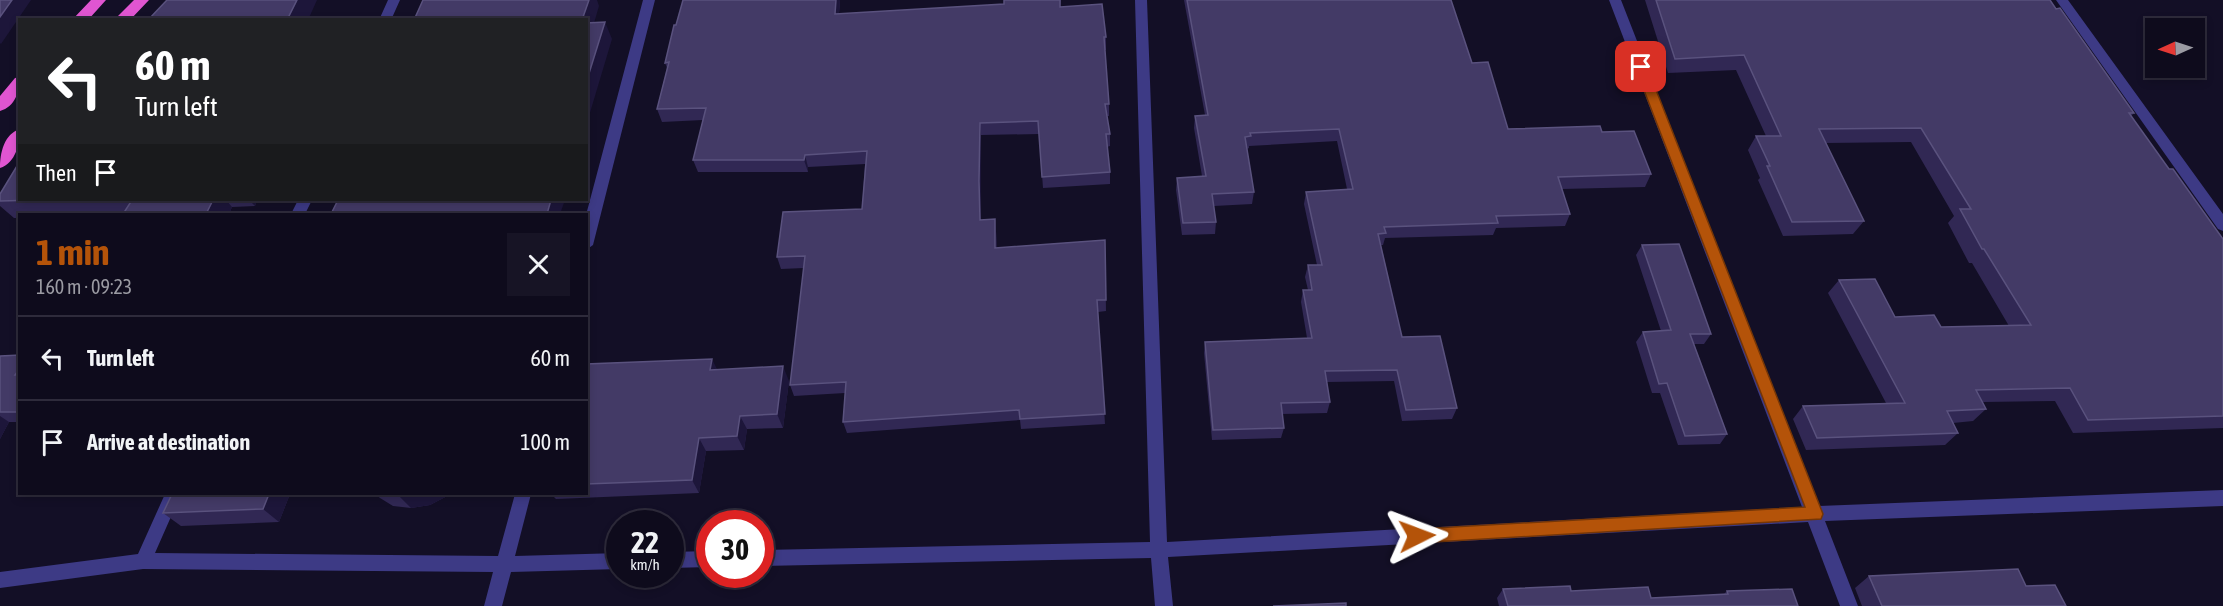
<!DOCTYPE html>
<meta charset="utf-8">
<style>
:root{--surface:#0e0b1c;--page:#171425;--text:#f1f3f6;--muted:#9b9ba3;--line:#2e2b3b;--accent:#b45309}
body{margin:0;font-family:"Asap Condensed",sans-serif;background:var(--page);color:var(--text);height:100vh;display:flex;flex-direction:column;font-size:22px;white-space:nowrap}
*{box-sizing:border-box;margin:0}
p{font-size:20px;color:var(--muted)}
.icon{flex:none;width:33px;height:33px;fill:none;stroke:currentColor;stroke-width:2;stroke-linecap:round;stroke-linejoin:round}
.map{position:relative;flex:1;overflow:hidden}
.details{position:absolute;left:18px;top:213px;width:570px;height:282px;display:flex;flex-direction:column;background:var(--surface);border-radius:0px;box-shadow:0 3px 9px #0003,0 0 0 2px var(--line)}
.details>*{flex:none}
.guide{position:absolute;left:18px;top:18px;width:570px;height:183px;border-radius:0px;box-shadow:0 3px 9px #0003,0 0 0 2px var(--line);background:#202124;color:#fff;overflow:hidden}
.needle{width:39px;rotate:267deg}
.controls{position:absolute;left:2145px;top:18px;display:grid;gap:12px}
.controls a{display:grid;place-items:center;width:60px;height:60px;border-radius:0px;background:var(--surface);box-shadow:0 3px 9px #0003,0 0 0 2px var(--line);font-size:30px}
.speed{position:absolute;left:606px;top:510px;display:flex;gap:12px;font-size:30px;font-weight:700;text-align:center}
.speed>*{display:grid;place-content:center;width:78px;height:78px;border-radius:50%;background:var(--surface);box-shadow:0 3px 9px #0003,0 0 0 2px var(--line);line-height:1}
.speed small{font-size:15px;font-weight:400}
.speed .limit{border:9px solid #d22;background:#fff;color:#111}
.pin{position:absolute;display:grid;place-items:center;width:51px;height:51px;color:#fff;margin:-26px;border-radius:12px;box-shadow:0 3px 9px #0006}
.me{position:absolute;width:66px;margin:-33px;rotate:87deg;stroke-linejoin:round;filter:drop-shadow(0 0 4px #0008)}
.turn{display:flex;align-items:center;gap:21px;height:126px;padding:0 18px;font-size:27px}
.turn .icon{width:78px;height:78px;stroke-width:2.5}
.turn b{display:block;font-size:42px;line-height:51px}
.then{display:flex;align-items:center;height:57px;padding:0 18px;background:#0003;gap:12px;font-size:22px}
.round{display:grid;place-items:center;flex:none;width:63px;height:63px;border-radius:0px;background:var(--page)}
.summary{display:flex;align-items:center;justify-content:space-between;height:102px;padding:0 18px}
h1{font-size:36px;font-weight:700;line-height:45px;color:var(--accent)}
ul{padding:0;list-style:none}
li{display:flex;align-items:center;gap:18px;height:84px;padding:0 18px;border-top:2px solid var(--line)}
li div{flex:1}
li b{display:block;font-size:22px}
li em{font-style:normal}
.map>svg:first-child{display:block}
</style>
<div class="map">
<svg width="2223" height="606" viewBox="0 0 2223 606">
<rect width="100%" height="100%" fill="#130f26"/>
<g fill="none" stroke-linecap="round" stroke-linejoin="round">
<path fill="#3d3a85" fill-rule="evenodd" d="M 388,0 L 400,0 L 391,20 L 379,20 Z
M 643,0 L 655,0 L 593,245 L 586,250 L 586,215 Z
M 1135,0 L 1147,0 L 1167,542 L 1802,507 L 1609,0 L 1621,0 L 1819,506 L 2223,490 L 2223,506 L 1825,521 L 1858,606 L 1840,606 L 1808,522 L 1168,557 L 1173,606 L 1155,606 L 1151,558 L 760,566 L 760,550 L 1150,542 Z
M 2056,0 L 2068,0 L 2223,214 L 2223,231 L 2218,229 Z
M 298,200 L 312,200 L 305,214 L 291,214 Z
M 165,494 L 181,494 L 155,553 L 498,556 L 515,494 L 531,494 L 515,556 L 620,553 L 620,569 L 511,572 L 502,606 L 484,606 L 493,572 L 143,569 L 0,588 L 0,572 L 138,554 Z
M 710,551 L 710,567 L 670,568 L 670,552 Z"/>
<path fill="#e055d1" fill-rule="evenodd" d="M 91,0 L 106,0 L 88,20 L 72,20 Z
M 134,0 L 149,0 L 130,20 L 114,20 Z
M 20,77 C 20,91 15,107 0,111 L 0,96 L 15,78 Z
M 20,129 C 20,143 16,163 0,168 C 0,153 4,134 20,129 Z"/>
</g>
<path fill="#312854" d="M 840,0 L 839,14 L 1004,4 L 1004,0 L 1061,0 L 1060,7 L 1106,37 L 1106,50 L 1105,50 L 1109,104 L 1109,116 L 1107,116 L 1110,134 L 1110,146 L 1107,147 L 1110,172 L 1110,184 L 1043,188 L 1039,134 L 981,135 L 981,220 L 996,231 L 997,248 L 1105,240 L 1106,311 L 1098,312 L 1105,424 L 1021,429 L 1020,420 L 847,433 L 843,422 L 845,393 L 794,396 L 790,385 L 804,268 L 781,269 L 777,257 L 862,209 L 865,164 L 808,167 L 808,172 L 698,172 L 693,160 L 703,120 L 662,122 L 657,109 L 667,68 L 665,63 L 676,25 Z
M 1184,0 L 1451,0 L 1472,63 L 1508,129 L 1602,132 L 1651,174 L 1645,187 L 1562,189 L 1570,214 L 1565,226 L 1496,228 L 1493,235 L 1385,238 L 1383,245 L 1381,245 L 1402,337 L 1457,408 L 1452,419 L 1402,421 L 1394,381 L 1327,382 L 1330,402 L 1327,413 L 1282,414 L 1284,428 L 1281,438 L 1212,440 L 1204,353 L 1205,342 L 1307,338 L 1301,302 L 1303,290 L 1308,290 L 1305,277 L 1308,265 L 1317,265 L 1304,204 L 1306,192 L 1347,189 L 1337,141 L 1249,146 L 1249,148 L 1247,149 L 1254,192 L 1252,204 L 1214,206 L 1216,222 L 1215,234 L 1182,235 L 1176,190 L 1177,178 L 1202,176 L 1194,128 L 1195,116 L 1205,115 Z
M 1645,0 L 2050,0 L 2134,113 L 2131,116 L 2169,169 L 2223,239 L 2223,428 L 2073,433 L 2055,401 L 1983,402 L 1986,409 L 1973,421 L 1953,423 L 1958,433 L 1945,445 L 1806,450 L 1793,419 L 1803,406 L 1886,403 L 1828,293 L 1839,280 L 1895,317 L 1941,327 L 2009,326 L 1972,263 L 1969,263 L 1948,223 L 1954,216 L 1911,142 L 1826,143 L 1864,221 L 1853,234 L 1783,236 L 1758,180 L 1760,178 L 1748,150 L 1756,136 L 1766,136 L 1736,70 L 1668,73 Z
M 0,194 L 20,200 L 257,200 L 255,206 L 232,207 L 229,214 L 123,214 L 124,213 L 89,214 L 20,214 L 20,218 L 14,218 L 0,206 Z
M 1642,245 L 1711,334 L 1704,344 L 1694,344 L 1727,434 L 1720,444 L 1678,445 L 1660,393 L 1652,393 L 1636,342 L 1643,332 L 1661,331 L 1636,255 Z
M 20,355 L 20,422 L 9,422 L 0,439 L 0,356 Z
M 586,364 L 717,369 L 789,381 L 783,428 L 747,429 L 744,450 L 706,451 L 699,493 L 556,499 L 551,494 L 586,494 Z
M 172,494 L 290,494 L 279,522 L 181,526 L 163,513 Z
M 375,494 L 451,494 L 430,505 L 411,508 L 393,506 L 380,498 Z
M 1869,576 L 2026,586 L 2066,606 L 1862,606 L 1855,588 Z
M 1503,589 L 1571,591 L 1651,598 L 1723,595 L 1727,591 L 1798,606 L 1499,606 L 1497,598 Z"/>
<path fill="#1d163a" d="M 12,0 L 31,0 L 1,44 L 0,43 L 0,17 Z
M 297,0 L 317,0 L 308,20 L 287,20 Z
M 589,0 L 597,0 L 599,6 L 589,40 L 586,35 L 586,20 L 582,20 Z
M 836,0 L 840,0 L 838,26 L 835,14 Z
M 605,22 L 612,39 L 586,126 L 586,83 Z
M 980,123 L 981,135 L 981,231 L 980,220 L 979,181 Z
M 805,155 L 808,167 L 808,172 L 804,160 Z
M 213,200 L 226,200 L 232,207 L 229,214 L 206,214 Z
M 249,200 L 257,200 L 255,206 Z
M 551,200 L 565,200 L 560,214 L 547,214 Z
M 995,219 L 996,231 L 997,259 L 995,248 Z
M 712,359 L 719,373 L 710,370 Z
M 783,366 L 789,381 L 783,428 L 777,414 Z
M 0,416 L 9,422 L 0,439 Z
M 740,416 L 747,429 L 744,450 L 737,436 Z
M 699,438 L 706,451 L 699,493 L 692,480 Z
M 269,494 L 290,494 L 279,522 L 263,509 Z
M 406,494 L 451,494 L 430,505 L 411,508 L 398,495 Z"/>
<path fill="#433a66" stroke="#5a527e" stroke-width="1.5" d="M 0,0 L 12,0 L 0,17 Z
M 167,0 L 297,0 L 287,20 L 148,20 Z
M 423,0 L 589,0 L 582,20 L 414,20 Z
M 683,0 L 836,0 L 835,14 L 1004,4 L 1004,0 L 1060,0 L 1060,7 L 1102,4 L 1106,37 L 1104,37 L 1109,104 L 1105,104 L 1110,134 L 1106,134 L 1110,172 L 1042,177 L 1038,121 L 980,123 L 979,181 L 980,220 L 995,219 L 995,248 L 1105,240 L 1106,300 L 1097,300 L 1105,414 L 1020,419 L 1019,410 L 843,422 L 846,382 L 790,385 L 805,256 L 777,257 L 783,212 L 862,209 L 867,151 L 805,155 L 804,160 L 693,160 L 706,108 L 657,109 L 669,62 L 665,63 L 674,25 L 676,25 Z
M 1187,0 L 1451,0 L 1472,63 L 1488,62 L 1508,129 L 1600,126 L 1602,132 L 1634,131 L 1651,174 L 1558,177 L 1570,214 L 1496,216 L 1498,223 L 1384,227 L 1386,233 L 1378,234 L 1402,337 L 1440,336 L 1457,408 L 1406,410 L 1397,370 L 1325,371 L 1330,402 L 1281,403 L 1284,428 L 1213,430 L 1205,342 L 1312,338 L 1303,290 L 1312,290 L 1308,265 L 1322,265 L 1306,192 L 1353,189 L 1339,129 L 1250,133 L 1251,136 L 1245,137 L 1254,192 L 1212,194 L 1216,222 L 1183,223 L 1177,178 L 1206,176 L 1195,116 L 1208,115 Z
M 1656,0 L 2050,0 L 2056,9 L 2060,8 L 2134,113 L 2129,113 L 2169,169 L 2173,169 L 2223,239 L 2223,416 L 2088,420 L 2070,388 L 1976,390 L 1986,409 L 1947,411 L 1958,433 L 1817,438 L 1803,406 L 1905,403 L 1839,280 L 1875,279 L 1895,317 L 1934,315 L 1941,327 L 2031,325 L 1984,249 L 1982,249 L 1960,209 L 1971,209 L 1921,128 L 1819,129 L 1864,221 L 1792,222 L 1767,166 L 1770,166 L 1756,136 L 1781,136 L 1744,55 L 1675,59 Z
M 605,22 L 586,83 L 586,23 Z
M 20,161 L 20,200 L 37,200 L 0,201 L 0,194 Z
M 132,200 L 213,200 L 206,214 L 123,214 Z
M 338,200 L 551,200 L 547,214 L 331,214 Z
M 1679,244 L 1711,334 L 1690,334 L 1727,434 L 1685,436 L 1667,383 L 1659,384 L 1643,332 L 1671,330 L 1642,245 Z
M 20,355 L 20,368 L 15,375 L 20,375 L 20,412 L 0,412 L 0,356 Z
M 712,359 L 710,370 L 783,366 L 777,414 L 740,416 L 737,436 L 699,438 L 692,480 L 586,484 L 586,364 Z
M 172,494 L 269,494 L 263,509 L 163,513 Z
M 383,494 L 406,494 L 398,495 Z
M 2018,569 L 2026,586 L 2055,585 L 2066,606 L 1882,606 L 1869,576 Z
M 1570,586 L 1571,591 L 1648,587 L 1651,598 L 1728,594 L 1727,591 L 1792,589 L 1798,606 L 1508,606 L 1503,589 Z
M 1346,603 L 1346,606 L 1273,606 Z"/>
<path fill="#b45309" stroke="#753606" stroke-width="1.5" d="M 1641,63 L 1647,67 L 1823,514 L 1821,519 L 1417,543 L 1411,541 L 1409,536 L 1411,531 L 1417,529 L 1805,507 L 1635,67 Z"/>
</svg>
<div class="controls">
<a><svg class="needle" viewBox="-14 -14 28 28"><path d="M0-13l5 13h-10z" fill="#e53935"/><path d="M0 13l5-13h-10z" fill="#9b9ba3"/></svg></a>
</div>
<div class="speed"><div>22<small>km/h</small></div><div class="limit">30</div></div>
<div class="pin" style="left:1641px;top:67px;background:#d93025"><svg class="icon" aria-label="arrive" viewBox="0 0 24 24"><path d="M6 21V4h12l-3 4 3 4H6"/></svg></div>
<svg class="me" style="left:1417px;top:536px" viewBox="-20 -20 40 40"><path d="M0-17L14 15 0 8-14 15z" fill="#b45309" stroke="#fff" stroke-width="4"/></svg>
<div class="guide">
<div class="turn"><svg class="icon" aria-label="left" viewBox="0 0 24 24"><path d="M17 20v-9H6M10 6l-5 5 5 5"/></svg><div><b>60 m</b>Turn left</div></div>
<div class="then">Then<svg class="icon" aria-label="arrive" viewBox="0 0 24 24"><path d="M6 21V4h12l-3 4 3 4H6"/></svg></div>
</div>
<section class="details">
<div class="summary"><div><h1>1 min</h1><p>160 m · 09:23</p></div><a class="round"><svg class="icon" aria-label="close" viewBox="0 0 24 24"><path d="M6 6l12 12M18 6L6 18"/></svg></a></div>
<ul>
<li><svg class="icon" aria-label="left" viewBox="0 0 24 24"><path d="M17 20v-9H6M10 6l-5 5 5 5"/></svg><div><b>Turn left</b></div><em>60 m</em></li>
<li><svg class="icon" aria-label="arrive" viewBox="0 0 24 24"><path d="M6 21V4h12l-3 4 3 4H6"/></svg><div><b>Arrive at destination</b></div><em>100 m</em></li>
</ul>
</section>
</div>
